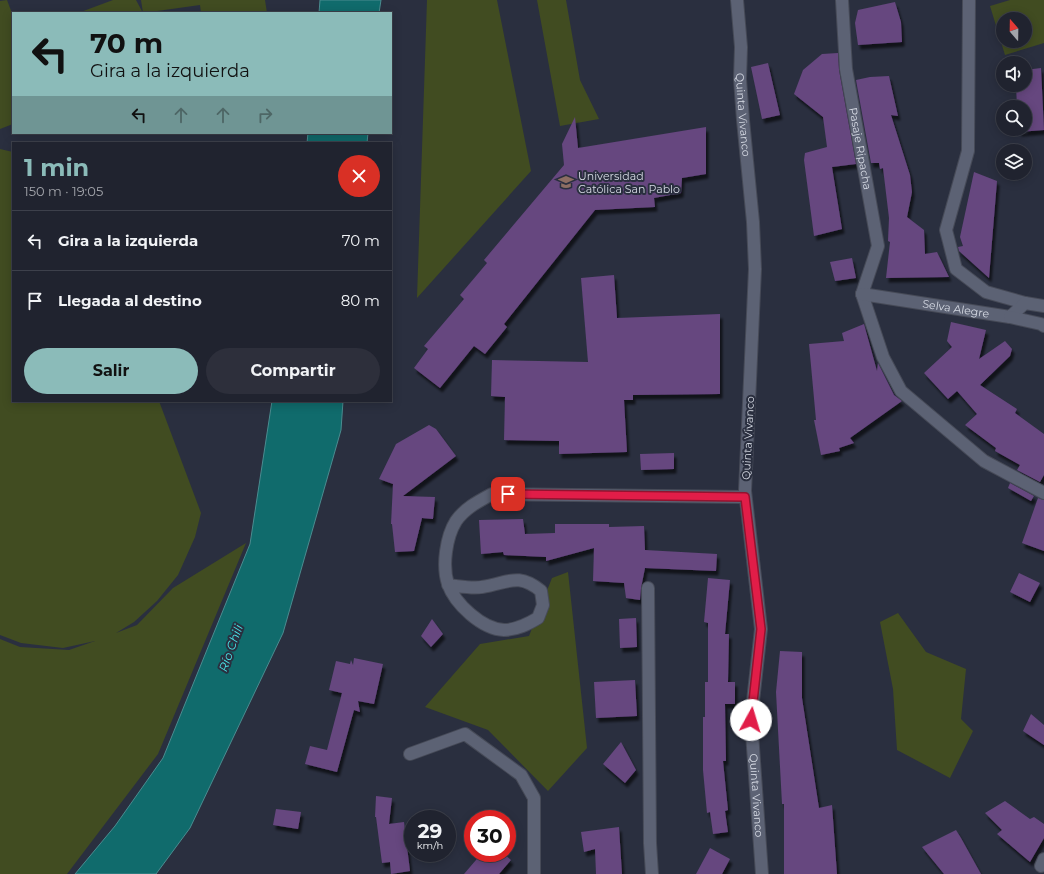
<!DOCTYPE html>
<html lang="es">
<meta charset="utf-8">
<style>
:root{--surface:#20232f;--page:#2d2f3b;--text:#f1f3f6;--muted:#a2a4aa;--line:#3d404b;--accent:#8bbbb9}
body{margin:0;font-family:Montserrat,sans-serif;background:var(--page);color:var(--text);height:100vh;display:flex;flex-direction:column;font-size:15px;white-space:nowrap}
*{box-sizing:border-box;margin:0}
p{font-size:13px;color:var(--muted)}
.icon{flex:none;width:22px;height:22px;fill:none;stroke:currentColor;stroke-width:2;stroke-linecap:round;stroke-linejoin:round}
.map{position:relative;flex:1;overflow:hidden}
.side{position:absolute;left:12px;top:142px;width:380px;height:260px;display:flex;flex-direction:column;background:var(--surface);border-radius:0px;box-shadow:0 2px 10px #0003,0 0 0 1px var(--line)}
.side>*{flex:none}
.guide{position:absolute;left:12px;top:12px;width:380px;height:122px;border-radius:0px;box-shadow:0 2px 10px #0003,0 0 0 1px var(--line);background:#8bbbb9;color:#111;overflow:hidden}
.needle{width:26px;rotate:340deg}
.tools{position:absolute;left:996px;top:12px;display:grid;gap:8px}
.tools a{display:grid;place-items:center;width:36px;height:36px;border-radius:50%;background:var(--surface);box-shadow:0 2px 10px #0003,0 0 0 1px var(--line);font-size:20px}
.speed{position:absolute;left:404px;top:810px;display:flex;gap:8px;font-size:20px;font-weight:700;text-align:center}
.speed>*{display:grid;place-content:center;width:52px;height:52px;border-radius:50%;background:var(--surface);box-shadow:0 2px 10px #0003,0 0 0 1px var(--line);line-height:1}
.speed small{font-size:10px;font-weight:400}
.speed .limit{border:6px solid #d22;background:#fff;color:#111}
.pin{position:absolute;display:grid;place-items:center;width:34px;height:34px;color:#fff;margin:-17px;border-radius:8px;box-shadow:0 2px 6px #0006}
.me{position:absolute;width:44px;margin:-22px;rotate:6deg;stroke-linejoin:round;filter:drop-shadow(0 0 3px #0008)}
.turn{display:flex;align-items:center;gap:14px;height:84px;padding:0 12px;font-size:18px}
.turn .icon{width:52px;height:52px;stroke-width:2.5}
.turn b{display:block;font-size:28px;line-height:34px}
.lanes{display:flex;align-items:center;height:38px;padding:0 12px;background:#0003;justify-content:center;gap:20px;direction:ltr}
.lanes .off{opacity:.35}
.round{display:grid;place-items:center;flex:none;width:42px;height:42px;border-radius:21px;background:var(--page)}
.head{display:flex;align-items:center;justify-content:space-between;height:68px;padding:0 12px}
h1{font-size:24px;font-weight:700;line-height:30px;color:var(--accent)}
.cta{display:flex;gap:8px;margin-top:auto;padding:8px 12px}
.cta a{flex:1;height:46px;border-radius:24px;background:var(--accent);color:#111;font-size:16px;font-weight:700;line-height:46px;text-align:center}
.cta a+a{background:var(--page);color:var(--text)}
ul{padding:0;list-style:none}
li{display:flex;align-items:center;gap:12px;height:60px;padding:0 12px;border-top:1px solid var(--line)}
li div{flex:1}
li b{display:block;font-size:15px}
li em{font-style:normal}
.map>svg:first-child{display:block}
</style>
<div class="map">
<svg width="1044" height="874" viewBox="0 0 1044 874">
<defs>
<filter id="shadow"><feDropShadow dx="2.5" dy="4.5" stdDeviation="1" flood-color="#0009"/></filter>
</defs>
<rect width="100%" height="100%" fill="#2a2f3f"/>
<path fill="#414c21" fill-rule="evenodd" d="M 7,0 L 13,16 L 13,124 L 0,129 L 0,1 Z
M 113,0 L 136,0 L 143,13 L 78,13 Z
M 141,0 L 265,0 L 267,13 L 201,13 L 200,5 L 143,13 Z
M 427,0 L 497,0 L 531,171 L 417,298 Z
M 537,0 L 566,0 L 580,80 L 599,119 L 560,126 Z
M 1010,0 L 1044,0 L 1044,43 L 1005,55 L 990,6 ZM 1003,19 L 1025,19 L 1025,41 L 1003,41 Z
M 0,149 L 13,152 L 13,401 L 159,401 L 201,513 L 195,537 L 178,575 L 157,601 L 134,622 L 116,633 L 137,625 L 173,588 L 246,543 L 158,754 L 67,874 L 0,874 L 0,639 L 20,647 L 69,650 L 95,641 L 63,648 L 21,643 L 0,635 Z
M 568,572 L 587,748 L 548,791 L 488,730 L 425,707 L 480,644 L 529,636 L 552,578 Z
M 898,613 L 926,652 L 966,669 L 961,719 L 973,731 L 950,778 L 897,750 L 893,689 L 880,622 Z"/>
<path fill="#106b6c" stroke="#4b8c90" d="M 320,0 L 381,0 L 379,13 L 319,13 Z
M 308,133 L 368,133 L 367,143 L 307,143 Z
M 272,401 L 343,401 L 341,430 L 283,633 L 190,828 L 156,874 L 75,874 L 115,826 L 163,758 L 250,544 Z"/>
<path fill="#66467f" filter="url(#shadow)" d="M 895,2 L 901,22 L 902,42 L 858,45 L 855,23 L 858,10 Z
M 838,53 L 839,70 L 856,164 L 832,167 L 842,229 L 814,236 L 804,160 L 805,153 L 827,147 L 823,117 L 794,94 L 803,70 L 822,54 Z
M 768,63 L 780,115 L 762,119 L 751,67 Z
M 1041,68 L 1044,130 L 1019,132 L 1019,129 L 1025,129 L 1025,107 L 1017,107 L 1016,85 L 1025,85 L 1025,70 Z
M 889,76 L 898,116 L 891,115 L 910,175 L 912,192 L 907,217 L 924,230 L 925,254 L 937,252 L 949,277 L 886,278 L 890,242 L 888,241 L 889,218 L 883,168 L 880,169 L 879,163 L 871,163 L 856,80 L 870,77 Z
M 575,117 L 578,148 L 706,127 L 706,174 L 682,178 L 681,193 L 654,198 L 655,207 L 595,210 L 504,324 L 507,327 L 485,354 L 474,346 L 440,388 L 414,368 L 428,349 L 424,346 L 464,299 L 460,295 L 487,263 L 484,260 L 564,165 L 562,144 Z
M 974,172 L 997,181 L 989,278 L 959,251 L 958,247 L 963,246 L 960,237 Z
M 852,258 L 856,278 L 835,281 L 830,262 Z
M 614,275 L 617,318 L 720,314 L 720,394 L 633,395 L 633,400 L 624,400 L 627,452 L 559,454 L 559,441 L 504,440 L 505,397 L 491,396 L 492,360 L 588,362 L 581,278 Z
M 951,322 L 986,330 L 979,359 L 1005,341 L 1012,349 L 1010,356 L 980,385 L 1017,409 L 1015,413 L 1044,434 L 1044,475 L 1040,482 L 1017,470 L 1020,465 L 995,451 L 996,448 L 965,425 L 977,414 L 957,391 L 948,399 L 924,373 L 952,347 L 947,341 Z
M 864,324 L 877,371 L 878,363 L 894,395 L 902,401 L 850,438 L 854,443 L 839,448 L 840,451 L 821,455 L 814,420 L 816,420 L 809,344 L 844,341 L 842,333 Z
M 429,425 L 436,429 L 456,456 L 403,496 L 435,497 L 433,519 L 422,518 L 414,551 L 395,552 L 392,524 L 391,524 L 393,484 L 379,479 L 396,444 Z
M 674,453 L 674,469 L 641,470 L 640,454 Z
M 1010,483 L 1034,496 L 1031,501 L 1008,488 Z
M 1038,498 L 1044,500 L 1044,551 L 1022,543 Z
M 523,519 L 525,534 L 555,533 L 555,524 L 609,524 L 609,527 L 644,526 L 645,550 L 717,554 L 716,571 L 645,568 L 641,588 L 640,600 L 626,598 L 624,583 L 593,581 L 594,548 L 546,561 L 546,557 L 504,555 L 503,552 L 481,554 L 479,520 Z
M 1019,573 L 1040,583 L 1030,602 L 1010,592 Z
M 708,578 L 730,580 L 725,634 L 729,634 L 728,682 L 735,682 L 735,704 L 725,704 L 726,761 L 723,761 L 728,810 L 725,811 L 728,832 L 713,834 L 710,812 L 707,813 L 703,770 L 703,717 L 705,717 L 705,682 L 708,682 L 708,623 L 704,622 Z
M 636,618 L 637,647 L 620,648 L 619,619 Z
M 432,619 L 443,634 L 431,647 L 421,636 Z
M 780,651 L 802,652 L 802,698 L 819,808 L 832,805 L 837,874 L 784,874 L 784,804 L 782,804 L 776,692 Z
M 354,658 L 383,664 L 374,704 L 358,701 L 360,712 L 354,710 L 337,772 L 305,764 L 310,746 L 327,750 L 342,693 L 329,690 L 336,661 L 350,664 L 351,660 L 353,665 Z
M 635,680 L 637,716 L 596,718 L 594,682 Z
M 1031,714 L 1044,725 L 1044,745 L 1023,731 Z
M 621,742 L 636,770 L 625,783 L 603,764 Z
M 376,796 L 392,798 L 389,824 L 404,822 L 410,871 L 391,874 L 390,862 L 382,863 L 376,817 L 375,817 Z
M 1005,801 L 1030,819 L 1034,817 L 1044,824 L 1044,838 L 1030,862 L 997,834 L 1002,830 L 985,813 Z
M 276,809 L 301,812 L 298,829 L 273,825 Z
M 619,827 L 622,874 L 596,874 L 595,849 L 584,852 L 581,832 Z
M 956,830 L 961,838 L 981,874 L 944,874 L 922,847 Z
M 710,848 L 730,859 L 722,874 L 696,874 Z
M 482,853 L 503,853 L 511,860 L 499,874 L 464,874 Z"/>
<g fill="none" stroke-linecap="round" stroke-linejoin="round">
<g stroke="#464a57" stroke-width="14">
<path id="pedestrian" d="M 1041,866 L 1044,859"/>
</g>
<g stroke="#464a57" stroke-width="14">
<g id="minor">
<path id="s1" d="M 737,0 L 741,47 L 740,79 L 743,120 L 753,222 L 755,269 L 745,491 L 761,629 L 751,719 L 762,874"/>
<path id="s2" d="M 842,0 L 846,69 L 878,246 L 862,294"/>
<path d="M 969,0 L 968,151 L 946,230 L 956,269 L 986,292 L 1025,303"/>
<path d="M 862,294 L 883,357 L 901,391 L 984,461 L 1044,493"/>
<path id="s3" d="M 862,294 L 1010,317 L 1025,303 L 1044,306"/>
<path d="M 1010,317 L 1041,324 L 1044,326"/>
<path d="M 448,585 C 459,586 472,589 482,587 C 508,583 518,572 541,591 L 543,605 L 538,618 C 528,624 517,630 504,630 C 482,629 455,604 448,584 C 442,566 446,537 456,521 C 465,508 479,501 492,494 L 745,497"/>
<path d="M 648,588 L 650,843 L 652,874"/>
<path d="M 410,754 L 465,734 L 521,775 L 534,798 L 534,874"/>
</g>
</g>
<use href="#pedestrian" stroke="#5c6274" stroke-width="12"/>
<use href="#minor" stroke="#5c6274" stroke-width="12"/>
</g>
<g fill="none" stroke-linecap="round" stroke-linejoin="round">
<g stroke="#92132f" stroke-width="10">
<path id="route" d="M 508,494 L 745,497 L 761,629 L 751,720"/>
</g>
<use href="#route" stroke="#e11d48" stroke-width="7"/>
</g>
<defs>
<g id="university-bare" transform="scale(1.2)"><path d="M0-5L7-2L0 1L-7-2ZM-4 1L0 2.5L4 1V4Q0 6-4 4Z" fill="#8d6e63" stroke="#2a2f3f" stroke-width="2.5" paint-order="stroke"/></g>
</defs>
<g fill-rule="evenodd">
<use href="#university-bare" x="566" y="182"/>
</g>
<g text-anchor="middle" stroke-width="4" stroke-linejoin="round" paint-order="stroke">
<g font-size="11" fill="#d6dae4" stroke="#2a2f3f">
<text dy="4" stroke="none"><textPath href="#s1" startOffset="115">Quinta Vivanco</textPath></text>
<text dy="4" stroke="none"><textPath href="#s2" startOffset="150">Pasaje Ripacha</textPath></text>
<text dy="4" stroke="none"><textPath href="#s3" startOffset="95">Selva Alegre</textPath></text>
<text transform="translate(748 438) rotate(-87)" y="4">Quinta Vivanco</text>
<text dy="4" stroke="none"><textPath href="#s1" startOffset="798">Quinta Vivanco</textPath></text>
</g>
<g font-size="11" fill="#d6dae4" stroke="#2a2f3f" text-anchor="start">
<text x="578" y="180">Universidad<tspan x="578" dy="13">Católica San Pablo</tspan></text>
</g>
<g font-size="12" font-style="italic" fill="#49e5e8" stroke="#2a2f3f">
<text transform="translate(231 648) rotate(-70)" y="4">Río Chili</text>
</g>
</g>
</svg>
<div class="tools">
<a><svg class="needle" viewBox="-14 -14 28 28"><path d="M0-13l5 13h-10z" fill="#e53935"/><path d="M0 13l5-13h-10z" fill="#a2a4aa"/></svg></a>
<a><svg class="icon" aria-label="sound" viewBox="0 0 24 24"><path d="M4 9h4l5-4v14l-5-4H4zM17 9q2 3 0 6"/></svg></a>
<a><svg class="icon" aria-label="search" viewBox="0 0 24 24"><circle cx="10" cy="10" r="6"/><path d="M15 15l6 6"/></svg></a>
<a><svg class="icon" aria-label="layers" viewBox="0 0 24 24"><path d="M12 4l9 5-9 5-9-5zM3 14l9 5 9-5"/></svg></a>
</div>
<div class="speed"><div>29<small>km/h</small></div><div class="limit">30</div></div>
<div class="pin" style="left:508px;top:494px;background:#d93025"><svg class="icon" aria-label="arrive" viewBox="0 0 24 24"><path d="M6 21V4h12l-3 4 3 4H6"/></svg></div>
<svg class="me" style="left:751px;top:720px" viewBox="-20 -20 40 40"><circle r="19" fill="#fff"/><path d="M0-13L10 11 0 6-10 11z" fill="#e11d48"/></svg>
<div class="guide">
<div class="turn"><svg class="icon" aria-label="left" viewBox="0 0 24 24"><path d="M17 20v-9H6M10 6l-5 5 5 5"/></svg><div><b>70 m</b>Gira a la izquierda</div></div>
<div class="lanes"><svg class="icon" aria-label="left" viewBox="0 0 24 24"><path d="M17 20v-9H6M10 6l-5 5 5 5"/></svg><svg class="icon off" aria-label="ahead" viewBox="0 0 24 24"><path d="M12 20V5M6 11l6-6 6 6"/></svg><svg class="icon off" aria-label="ahead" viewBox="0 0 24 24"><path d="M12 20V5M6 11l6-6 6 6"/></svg><svg class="icon off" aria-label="right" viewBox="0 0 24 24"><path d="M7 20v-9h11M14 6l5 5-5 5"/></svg></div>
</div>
<section class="side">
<div class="head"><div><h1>1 min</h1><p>150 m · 19:05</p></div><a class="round" style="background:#d93025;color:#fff"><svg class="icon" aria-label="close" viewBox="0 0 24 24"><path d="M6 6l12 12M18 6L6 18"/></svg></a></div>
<ul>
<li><svg class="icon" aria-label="left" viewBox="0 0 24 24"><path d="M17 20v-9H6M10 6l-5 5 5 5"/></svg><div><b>Gira a la izquierda</b></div><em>70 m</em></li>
<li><svg class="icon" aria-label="arrive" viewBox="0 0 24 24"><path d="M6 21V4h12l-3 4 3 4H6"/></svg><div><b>Llegada al destino</b></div><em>80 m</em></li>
</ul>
<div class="cta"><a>Salir</a><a>Compartir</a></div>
</section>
</div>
